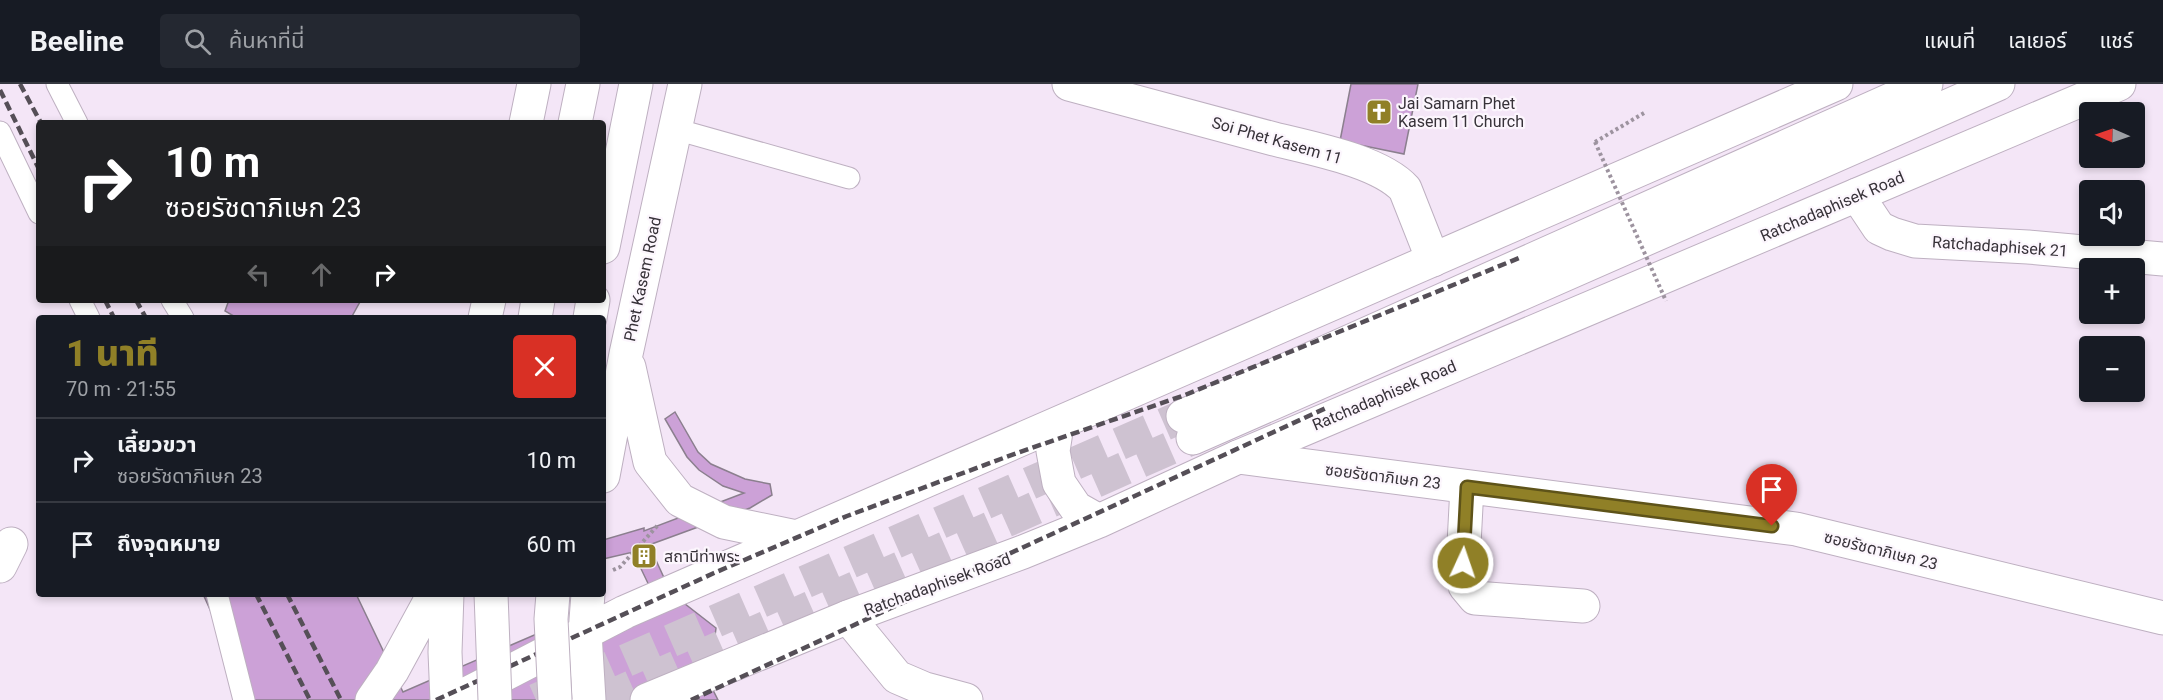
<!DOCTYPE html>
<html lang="th">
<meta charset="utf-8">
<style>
:root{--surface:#171b24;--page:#242831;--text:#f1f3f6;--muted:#9ea1a6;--line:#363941;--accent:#908027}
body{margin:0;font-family:Roboto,"Noto Sans Thai",sans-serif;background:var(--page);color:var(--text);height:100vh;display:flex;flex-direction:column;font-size:22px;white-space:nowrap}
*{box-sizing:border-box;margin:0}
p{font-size:20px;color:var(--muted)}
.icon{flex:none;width:33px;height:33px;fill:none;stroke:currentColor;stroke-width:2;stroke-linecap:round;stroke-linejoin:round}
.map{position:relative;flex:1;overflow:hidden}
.sheet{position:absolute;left:36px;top:231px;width:570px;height:282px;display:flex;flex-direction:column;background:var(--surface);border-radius:6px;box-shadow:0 3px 9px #0003}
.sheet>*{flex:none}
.hud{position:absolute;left:36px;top:36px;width:570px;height:183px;border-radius:6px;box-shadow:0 3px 9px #0003;background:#202124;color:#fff;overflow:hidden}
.needle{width:39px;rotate:272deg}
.controls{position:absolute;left:2079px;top:18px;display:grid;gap:12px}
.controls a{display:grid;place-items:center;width:66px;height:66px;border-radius:6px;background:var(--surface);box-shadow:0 3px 9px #0003;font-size:30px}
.pin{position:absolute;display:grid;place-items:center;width:51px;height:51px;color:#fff;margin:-62px -26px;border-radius:50% 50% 50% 0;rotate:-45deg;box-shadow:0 0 6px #0007}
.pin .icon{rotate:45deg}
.me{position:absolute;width:66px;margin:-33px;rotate:3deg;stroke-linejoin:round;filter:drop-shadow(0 0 4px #0008)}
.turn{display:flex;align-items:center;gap:21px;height:126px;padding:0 30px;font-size:27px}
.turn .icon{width:78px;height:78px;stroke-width:2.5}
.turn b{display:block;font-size:42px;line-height:51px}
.lanes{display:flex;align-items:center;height:57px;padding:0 30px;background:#0003;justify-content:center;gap:30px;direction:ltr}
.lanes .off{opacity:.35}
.round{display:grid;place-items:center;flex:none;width:63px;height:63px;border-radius:6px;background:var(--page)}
.summary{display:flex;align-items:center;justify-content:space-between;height:102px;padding:0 30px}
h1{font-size:36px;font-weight:800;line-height:45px;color:var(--accent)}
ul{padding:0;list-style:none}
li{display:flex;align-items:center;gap:18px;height:84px;padding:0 30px;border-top:2px solid var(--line)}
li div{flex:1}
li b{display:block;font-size:22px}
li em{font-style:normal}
header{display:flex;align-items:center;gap:36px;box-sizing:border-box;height:84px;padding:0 30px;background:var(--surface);border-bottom:2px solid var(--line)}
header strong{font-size:28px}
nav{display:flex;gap:33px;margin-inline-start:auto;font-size:21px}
.search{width:420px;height:54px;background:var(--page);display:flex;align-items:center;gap:15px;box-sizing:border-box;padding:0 21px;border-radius:6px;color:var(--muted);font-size:22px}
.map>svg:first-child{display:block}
</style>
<header>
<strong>Beeline</strong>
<div class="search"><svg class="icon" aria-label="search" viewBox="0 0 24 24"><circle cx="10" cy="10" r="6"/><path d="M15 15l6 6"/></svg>ค้นหาที่นี่</div>
<nav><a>แผนที่</a><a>เลเยอร์</a><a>แชร์</a></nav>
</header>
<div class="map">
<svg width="2163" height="616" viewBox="0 0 2163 616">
<rect width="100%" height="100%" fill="#f4e6f7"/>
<path fill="#cca1d7" stroke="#8b7f8e" stroke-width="1.5" d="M 1351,0 L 1418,0 L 1404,70 L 1340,57 Z
M 229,216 L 361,216 L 351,234 L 237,234 L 225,227 Z
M 675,328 L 698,368 L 711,380 L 745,395 L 770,400 L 772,411 L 750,424 L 649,461 L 671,509 L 716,544 L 709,598 L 718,616 L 698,616 L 692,606 L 673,616 L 251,616 L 203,510 L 356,510 L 403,608 L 555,542 L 572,552 L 656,516 L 633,468 L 603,475 L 603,456 L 644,444 L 644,447 L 744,409 L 723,402 L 699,386 L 687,373 L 665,335 Z"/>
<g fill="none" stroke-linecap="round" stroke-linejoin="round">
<path stroke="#cec2d1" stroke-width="33" stroke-dasharray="33 16" stroke-linecap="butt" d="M 536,616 L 1183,332
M 602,616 L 1193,354"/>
<g stroke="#beb0c1" stroke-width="23">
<path id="service" d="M 57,0 L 77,39
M 675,45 L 849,94
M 0,48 L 39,129
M 80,216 L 89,234
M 172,216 L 183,234
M 217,510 L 244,616"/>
</g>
<g stroke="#beb0c1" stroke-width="35">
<path id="minor" d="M 1069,0 C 1137,18 1205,37 1274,55 C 1310,64 1380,77 1405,105 L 1433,176
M 1857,111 L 1879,144 L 1892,150 L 1915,157 L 2028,163 L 2163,175
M 1238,373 L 1796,445 L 2163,534
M 1467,403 L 1463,479 L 1465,502 L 1475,514 L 1583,522
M 0,482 L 11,460
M 848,533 L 897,593 L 925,605 L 966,616"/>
</g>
<g stroke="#beb0c1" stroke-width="35">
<path id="primary" d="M 526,39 L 534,0
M 575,39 L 583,0
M 603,163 L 636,0
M 485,234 L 489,216
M 535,234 L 538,216
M 590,234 L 593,216
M 629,283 L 650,378 L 680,416 L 724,438 L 796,453
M 1183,332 L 1926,0
M 1057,341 L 1053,367 L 1059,399 L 1076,424 L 1099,437
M 1193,354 L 1998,0
M 603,392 L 626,270 L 685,0
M 447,510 L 445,568 L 447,616
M 588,510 L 585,549 L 589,616
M 372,616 L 392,587 L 434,510
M 455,616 L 625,528 L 1836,0
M 647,616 L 848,533 L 1023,468 L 1099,437 L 1238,373 L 2119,0"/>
</g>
<path stroke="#9d939f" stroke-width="4" stroke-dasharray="3 3" stroke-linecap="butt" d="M 1595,58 L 1644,29
M 613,486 L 620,483 L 658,441"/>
<use href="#service" stroke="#fff" stroke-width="21"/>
<use href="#minor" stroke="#fff" stroke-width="33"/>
<use href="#primary" stroke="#fff" stroke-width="33"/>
<path stroke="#554f57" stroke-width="4.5" stroke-dasharray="9 4.5" stroke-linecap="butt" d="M 20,0 L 41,39
M 0,6 L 39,85
M 105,216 L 114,234
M 136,216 L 146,234
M 256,510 L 310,616
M 287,510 L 341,616
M 436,616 L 714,489 L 847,432 L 1017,369 L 1185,311 L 1519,174
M 691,616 L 1326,324"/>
<g stroke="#beb0c1" stroke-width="35" stroke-linecap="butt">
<path id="primary-bridge" d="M 491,510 L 495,616
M 553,510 L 551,535 L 555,616"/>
</g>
<path stroke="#9d939f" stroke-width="4" stroke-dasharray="3 3" stroke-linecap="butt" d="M 1595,58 L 1666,217"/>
<use href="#primary-bridge" stroke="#fff" stroke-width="33"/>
</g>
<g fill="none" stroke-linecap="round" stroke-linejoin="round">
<g stroke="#5e5319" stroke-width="15">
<path id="route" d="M 1463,479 L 1467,403 L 1772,442"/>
</g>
<use href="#route" stroke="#908027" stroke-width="10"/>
</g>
<defs>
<g id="church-square" transform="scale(1.35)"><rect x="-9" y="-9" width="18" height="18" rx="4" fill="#908027" stroke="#fcf6fd"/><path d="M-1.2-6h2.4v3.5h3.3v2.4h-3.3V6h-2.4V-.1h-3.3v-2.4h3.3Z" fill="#fff"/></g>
<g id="building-square" transform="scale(1.35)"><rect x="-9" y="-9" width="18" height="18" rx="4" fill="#908027" stroke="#fcf6fd"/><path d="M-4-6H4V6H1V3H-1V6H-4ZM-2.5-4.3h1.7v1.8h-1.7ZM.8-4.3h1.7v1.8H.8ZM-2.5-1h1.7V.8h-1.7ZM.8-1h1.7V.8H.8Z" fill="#fff"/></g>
</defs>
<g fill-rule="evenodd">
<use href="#church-square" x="1379" y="28"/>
<use href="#building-square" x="644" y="472"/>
</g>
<g text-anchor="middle" stroke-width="4.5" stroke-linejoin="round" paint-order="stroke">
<g font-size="16" fill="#373239" stroke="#fcf6fd" text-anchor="start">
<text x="1398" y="25">Jai Samarn Phet<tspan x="1398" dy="18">Kasem 11 Church</tspan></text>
<text x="664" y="478">สถานีท่าพระ</text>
</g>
<g font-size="16" fill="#373239" stroke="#fcf6fd">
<text transform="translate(1277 56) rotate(16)" y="6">Soi Phet Kasem 11</text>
<text transform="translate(1832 122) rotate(-23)" y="6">Ratchadaphisek Road</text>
<text transform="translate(2000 162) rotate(4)" y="6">Ratchadaphisek 21</text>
<text transform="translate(642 195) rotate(-78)" y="6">Phet Kasem Road</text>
<text transform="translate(1384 311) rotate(-23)" y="6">Ratchadaphisek Road</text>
<text transform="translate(1383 392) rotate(7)" y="6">ซอยรัชดาภิเษก 23</text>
<text transform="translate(1881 466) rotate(14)" y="6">ซอยรัชดาภิเษก 23</text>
<text transform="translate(937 500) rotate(-20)" y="6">Ratchadaphisek Road</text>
</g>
</g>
</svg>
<div class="controls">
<a><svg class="needle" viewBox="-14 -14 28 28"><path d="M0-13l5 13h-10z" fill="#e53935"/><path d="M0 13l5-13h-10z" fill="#9ea1a6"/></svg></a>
<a><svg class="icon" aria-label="sound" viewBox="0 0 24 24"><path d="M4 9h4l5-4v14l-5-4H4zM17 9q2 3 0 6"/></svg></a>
<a>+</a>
<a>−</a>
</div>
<div class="pin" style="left:1772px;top:442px;background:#d93025"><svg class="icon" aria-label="arrive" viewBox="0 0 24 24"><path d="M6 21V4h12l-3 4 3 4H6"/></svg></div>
<svg class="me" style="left:1463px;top:479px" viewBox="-20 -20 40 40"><circle r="17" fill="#908027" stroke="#fff" stroke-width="3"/><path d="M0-11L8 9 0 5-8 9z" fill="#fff"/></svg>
<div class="hud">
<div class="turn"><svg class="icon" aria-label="right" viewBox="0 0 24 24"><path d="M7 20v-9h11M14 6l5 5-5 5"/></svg><div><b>10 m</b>ซอยรัชดาภิเษก 23</div></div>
<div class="lanes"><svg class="icon off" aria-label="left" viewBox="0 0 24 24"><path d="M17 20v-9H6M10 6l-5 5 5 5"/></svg><svg class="icon off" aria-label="ahead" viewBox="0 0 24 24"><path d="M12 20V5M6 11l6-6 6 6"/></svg><svg class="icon" aria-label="right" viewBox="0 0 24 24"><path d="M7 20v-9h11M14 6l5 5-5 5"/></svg></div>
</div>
<section class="sheet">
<div class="summary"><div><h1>1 นาที</h1><p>70 m · 21:55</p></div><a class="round" style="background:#d93025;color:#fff"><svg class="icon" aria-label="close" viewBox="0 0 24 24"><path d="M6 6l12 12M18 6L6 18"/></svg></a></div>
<ul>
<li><svg class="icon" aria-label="right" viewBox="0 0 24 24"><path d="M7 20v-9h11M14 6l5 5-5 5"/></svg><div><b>เลี้ยวขวา</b><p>ซอยรัชดาภิเษก 23</p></div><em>10 m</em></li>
<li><svg class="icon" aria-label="arrive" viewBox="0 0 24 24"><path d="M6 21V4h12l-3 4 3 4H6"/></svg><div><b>ถึงจุดหมาย</b></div><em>60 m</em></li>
</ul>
</section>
</div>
